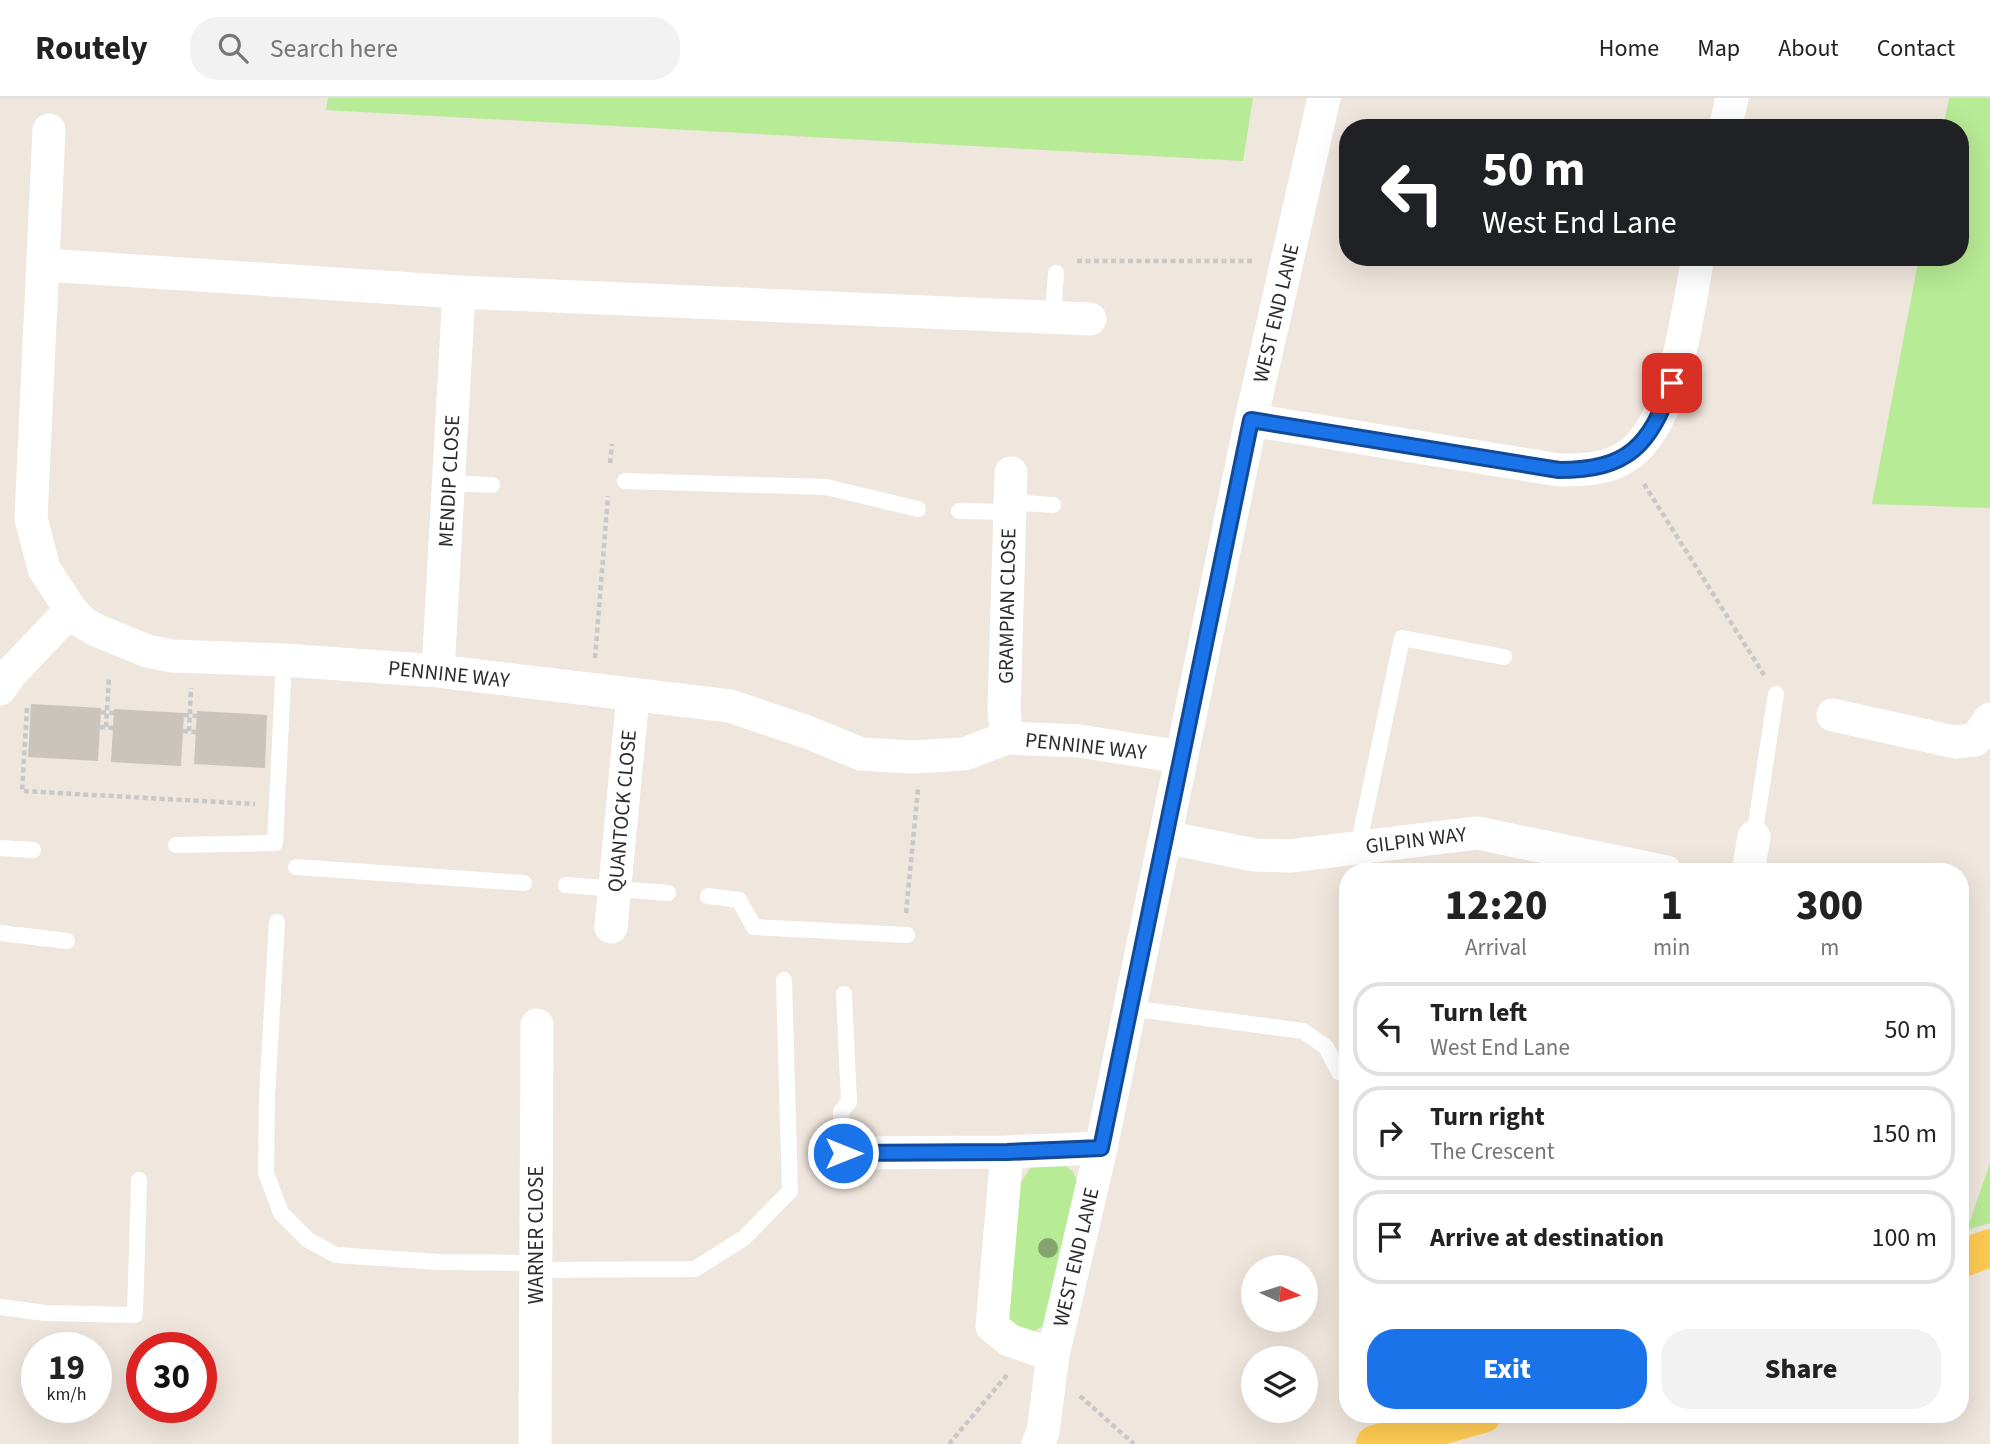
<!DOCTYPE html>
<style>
:root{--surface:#fff;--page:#f2f2f2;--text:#222;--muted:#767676;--line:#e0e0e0;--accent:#1a73e8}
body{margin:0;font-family:"Source Sans 3",sans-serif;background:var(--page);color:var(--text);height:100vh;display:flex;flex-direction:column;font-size:26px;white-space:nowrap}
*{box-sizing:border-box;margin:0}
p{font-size:23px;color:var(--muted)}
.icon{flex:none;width:38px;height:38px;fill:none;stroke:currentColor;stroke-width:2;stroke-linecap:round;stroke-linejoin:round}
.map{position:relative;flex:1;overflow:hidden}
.drawer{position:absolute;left:1339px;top:765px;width:630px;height:560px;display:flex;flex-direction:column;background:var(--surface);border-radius:28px;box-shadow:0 7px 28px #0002}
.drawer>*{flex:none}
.hud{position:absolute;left:1339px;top:21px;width:630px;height:147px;border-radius:28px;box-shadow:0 7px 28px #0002;background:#202124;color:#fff;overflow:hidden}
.needle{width:46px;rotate:94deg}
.controls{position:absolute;left:1241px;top:1157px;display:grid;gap:14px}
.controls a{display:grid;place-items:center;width:77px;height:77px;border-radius:50%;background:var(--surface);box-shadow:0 7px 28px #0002;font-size:35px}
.speed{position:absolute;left:21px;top:1234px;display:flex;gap:14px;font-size:35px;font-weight:700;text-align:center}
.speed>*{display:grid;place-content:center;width:91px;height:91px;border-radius:50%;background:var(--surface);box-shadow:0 7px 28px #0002;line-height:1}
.speed small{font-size:18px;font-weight:400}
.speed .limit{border:10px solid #d22;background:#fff;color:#111}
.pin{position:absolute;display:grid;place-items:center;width:60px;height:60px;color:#fff;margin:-30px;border-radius:14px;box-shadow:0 4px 10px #0006}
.me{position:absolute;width:77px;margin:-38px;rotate:90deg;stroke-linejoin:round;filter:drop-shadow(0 0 5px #0008)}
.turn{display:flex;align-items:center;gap:24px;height:147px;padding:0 28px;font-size:32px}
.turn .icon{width:91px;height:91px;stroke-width:2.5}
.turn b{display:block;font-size:49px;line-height:60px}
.eta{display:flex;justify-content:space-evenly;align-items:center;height:119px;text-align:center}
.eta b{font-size:42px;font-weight:800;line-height:49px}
.action{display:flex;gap:14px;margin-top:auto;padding:14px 28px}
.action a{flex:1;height:80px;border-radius:28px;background:var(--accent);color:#fff;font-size:28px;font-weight:800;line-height:80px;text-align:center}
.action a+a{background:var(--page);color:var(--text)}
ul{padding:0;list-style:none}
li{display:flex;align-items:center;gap:21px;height:94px;margin:0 14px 10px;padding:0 14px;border:4px solid var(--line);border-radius:28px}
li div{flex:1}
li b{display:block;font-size:26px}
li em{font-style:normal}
header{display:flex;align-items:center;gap:42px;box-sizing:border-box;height:98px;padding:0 35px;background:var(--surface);border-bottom:2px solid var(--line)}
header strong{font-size:33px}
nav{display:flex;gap:38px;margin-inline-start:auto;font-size:24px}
.search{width:490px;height:63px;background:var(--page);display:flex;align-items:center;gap:18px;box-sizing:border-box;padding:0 24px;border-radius:28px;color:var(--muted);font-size:26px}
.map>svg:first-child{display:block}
</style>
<header>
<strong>Routely</strong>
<div class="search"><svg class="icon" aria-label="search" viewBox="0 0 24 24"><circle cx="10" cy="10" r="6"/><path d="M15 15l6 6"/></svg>Search here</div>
<nav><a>Home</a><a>Map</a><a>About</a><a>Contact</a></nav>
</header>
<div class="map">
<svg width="1990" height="1346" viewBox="0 0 1990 1346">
<rect width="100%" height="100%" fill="#efe6dd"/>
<path fill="#b8eb95" d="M 328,0 L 1253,0 L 1243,63 L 326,12 Z
M 1949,0 L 1990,0 L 1990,410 L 1872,406 L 1919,159 L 1960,159 L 1960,30 L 1943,30 Z
M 1990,1065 L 1990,1125 L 1967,1132 Z
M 1065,1067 L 1073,1074 L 1080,1091 L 1043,1228 L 1031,1235 L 1007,1227 L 1020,1085 L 1032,1068 Z"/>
<path fill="#cac4bc" d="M 31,606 L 101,610 L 98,663 L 28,659 Z
M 114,611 L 184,615 L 181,668 L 111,664 Z
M 197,613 L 267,617 L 265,670 L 194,666 Z"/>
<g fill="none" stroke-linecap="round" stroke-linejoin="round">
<path stroke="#c8c8c8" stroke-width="4.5" stroke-dasharray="5 3.5" stroke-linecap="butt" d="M 1077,163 L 1254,163
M 610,365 L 612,346
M 1644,386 L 1764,577
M 595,560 L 608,398
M 27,610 L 22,693 L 255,706
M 101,614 L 114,615
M 184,617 L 197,618
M 100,629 L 113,630
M 106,629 L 109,579
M 183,633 L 196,634
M 189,633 L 191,590
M 906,815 L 918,691
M 1080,1298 L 1134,1346
M 949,1346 L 1007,1277"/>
<path stroke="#fff" stroke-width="16" d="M 1053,219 L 1056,175
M 625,383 L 826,389 L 918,411
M 449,385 L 492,387
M 1010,404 L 1053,407
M 959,413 L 1009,414
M 1754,739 L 1776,596
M 176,747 L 275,745 L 284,562
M 1358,749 L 1402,540 L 1504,559
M 0,750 L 33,752
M 296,769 L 524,785
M 566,787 L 668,795
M 708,798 L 739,802 L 754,829 L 907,837
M 277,824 L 267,998 L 266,1075 L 281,1115 L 308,1142 L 336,1157 L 439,1164 L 536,1165
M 0,835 L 67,843
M 1129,910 L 1303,933 L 1326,949 L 1339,974 L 1348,975
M 843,1055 L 841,1014 L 849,1004 L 844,896
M 536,1172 L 695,1171 L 744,1140 L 790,1093 L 784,882
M 0,1209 L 45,1215 L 135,1217 L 139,1082"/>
<path stroke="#fff" stroke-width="33" d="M 1725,30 L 1732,0
M 49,32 L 31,420 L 44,471 L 71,512 L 82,524 L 96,532 L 147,553 L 172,558 L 284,562 L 438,573 L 730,608 L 807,634 L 861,656 L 911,659 L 964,656 L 1007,640 L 1079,643 L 1181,659
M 45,167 L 459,194 L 1090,221
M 1251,322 L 1559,372 C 1582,372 1607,372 1627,358 C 1676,326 1687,215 1698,159
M 438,573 L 459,194
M 0,591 L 11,575 L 71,512
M 1833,617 L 1955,644 L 1975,642 L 1990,621
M 1007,640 L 1004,614 L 1011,375
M 1165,739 L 1254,757 L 1290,758 L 1477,735 L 1666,774
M 1748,774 L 1754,739
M 611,829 L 633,598
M 1007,1054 L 992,1228 L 1009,1242 L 1053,1257
M 843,1055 L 1007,1054 L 1101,1050
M 535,1346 L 537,927
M 1038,1346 L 1043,1334 L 1053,1257 L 1101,1050 L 1251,322 L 1324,0"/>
<path stroke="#fecb53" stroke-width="38" d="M 1960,1161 L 1990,1150
M 1375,1346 L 1483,1316"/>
</g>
<circle fill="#84a66e" cx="1048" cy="1150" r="10"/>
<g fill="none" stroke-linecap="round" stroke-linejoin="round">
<g stroke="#114b97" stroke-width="18">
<path id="route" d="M 843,1055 L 1007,1054 L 1101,1050 L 1251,322 L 1559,372 C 1628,372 1650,348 1672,285"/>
</g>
<use href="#route" stroke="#1a73e8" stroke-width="12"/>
</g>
<g text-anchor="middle" stroke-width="5" stroke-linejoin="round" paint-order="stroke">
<g font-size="21" fill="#2c2c2c" stroke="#fff">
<text transform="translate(1276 215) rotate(-77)" y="7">WEST END LANE</text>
<text transform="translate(449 383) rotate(-87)" y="7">MENDIP CLOSE</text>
<text transform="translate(1007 508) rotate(-89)" y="7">GRAMPIAN CLOSE</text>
<text transform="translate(449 576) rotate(6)" y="7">PENNINE WAY</text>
<text transform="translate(1086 648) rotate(6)" y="7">PENNINE WAY</text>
<text transform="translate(622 713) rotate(-85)" y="7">QUANTOCK CLOSE</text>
<text transform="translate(1416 742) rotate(-7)" y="7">GILPIN WAY</text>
<text transform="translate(536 1137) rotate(-90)" y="7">WARNER CLOSE</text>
<text transform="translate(1076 1159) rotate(-77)" y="7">WEST END LANE</text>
</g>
</g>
</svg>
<div class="controls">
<a><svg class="needle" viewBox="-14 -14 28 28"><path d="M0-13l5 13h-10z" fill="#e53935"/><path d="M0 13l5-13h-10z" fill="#767676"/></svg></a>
<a><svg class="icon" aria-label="layers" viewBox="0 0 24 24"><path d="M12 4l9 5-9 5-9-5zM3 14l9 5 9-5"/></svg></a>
</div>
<div class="speed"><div>19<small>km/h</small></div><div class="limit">30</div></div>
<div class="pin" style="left:1672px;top:285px;background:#d93025"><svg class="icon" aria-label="arrive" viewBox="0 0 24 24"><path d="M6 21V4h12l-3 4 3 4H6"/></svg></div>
<svg class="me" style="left:843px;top:1055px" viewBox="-20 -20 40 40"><circle r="17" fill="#1a73e8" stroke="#fff" stroke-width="3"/><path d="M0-11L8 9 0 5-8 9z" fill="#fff"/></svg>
<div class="hud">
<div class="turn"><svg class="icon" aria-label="left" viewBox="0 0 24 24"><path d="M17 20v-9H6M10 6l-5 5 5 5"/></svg><div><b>50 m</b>West End Lane</div></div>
</div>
<section class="drawer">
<div class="eta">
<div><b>12:20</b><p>Arrival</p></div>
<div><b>1</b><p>min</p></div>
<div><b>300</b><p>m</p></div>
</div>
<ul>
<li><svg class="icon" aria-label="left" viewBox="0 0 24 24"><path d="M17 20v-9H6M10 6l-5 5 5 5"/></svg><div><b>Turn left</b><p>West End Lane</p></div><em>50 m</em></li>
<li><svg class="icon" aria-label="right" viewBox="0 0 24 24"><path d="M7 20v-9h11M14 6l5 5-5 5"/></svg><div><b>Turn right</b><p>The Crescent</p></div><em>150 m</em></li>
<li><svg class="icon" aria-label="arrive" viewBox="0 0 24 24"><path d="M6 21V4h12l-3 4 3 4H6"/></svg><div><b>Arrive at destination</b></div><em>100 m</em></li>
</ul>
<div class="action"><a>Exit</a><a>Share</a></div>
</section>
</div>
